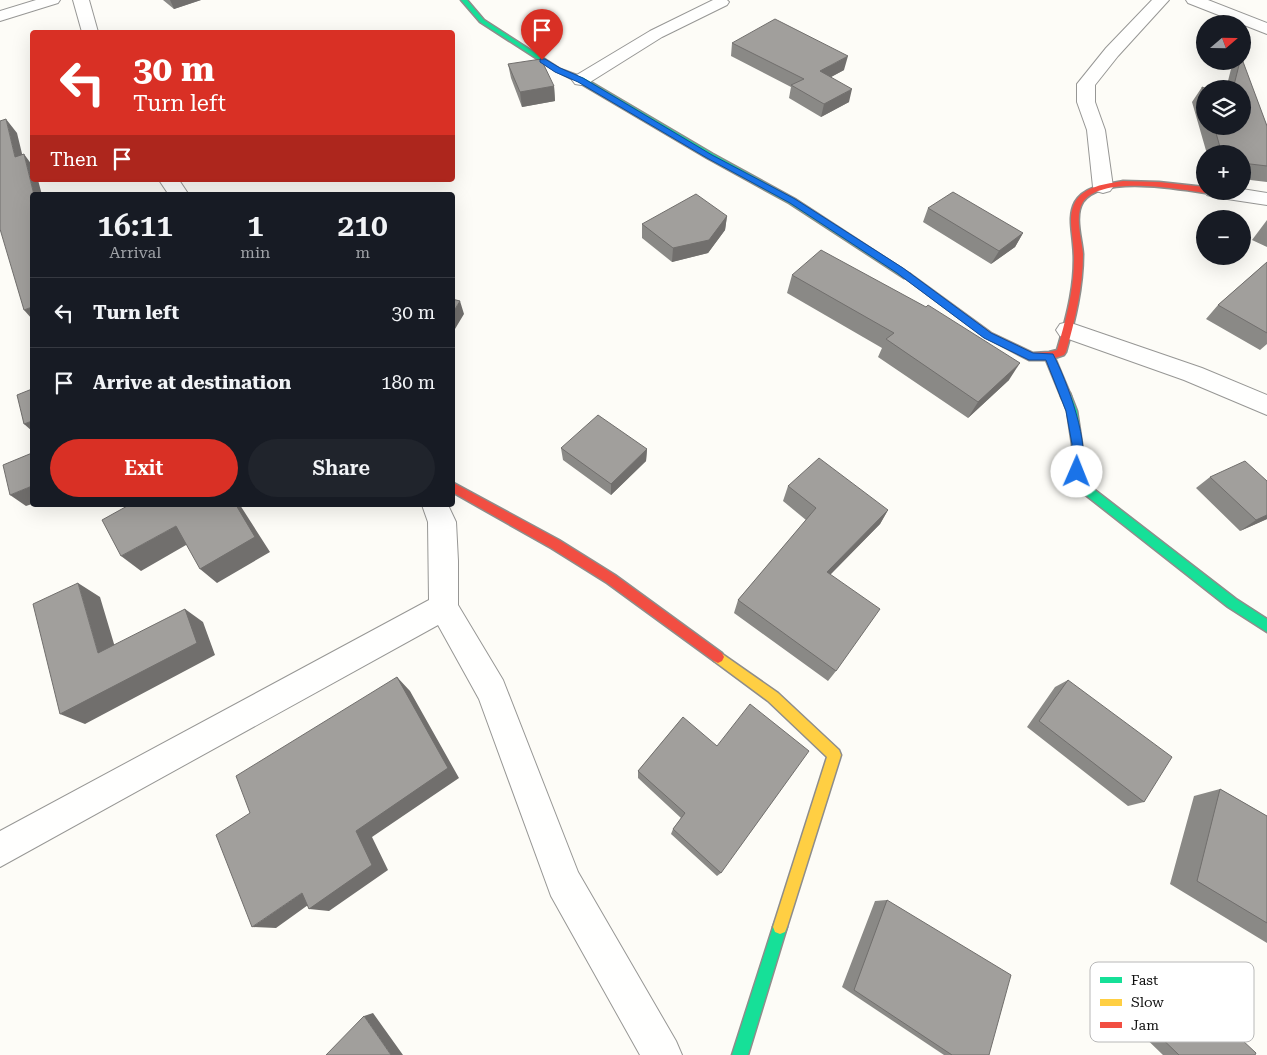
<!DOCTYPE html>
<meta charset="utf-8">
<style>
:root{--surface:#171b24;--page:#20242c;--text:#f1f3f6;--muted:#9ea1a6;--line:#363941;--accent:#d93025}
body{margin:0;font-family:"Roboto Serif",serif;background:var(--page);color:var(--text);height:100vh;display:flex;flex-direction:column;font-size:19px;white-space:nowrap}
*{box-sizing:border-box;margin:0}
p{font-size:16px;color:var(--muted)}
.icon{flex:none;width:28px;height:28px;fill:none;stroke:currentColor;stroke-width:2;stroke-linecap:round;stroke-linejoin:round}
.map{position:relative;flex:1;overflow:hidden}
.details{position:absolute;left:30px;top:192px;width:425px;height:315px;display:flex;flex-direction:column;background:var(--surface);border-radius:5px;box-shadow:0 5px 20px #0002}
.details>*{flex:none}
.top-card{position:absolute;left:30px;top:30px;width:425px;height:152px;border-radius:5px;box-shadow:0 5px 20px #0002;background:#d93025;color:#fff;overflow:hidden}
.needle{width:32px;rotate:70deg}
.buttons{position:absolute;left:1196px;top:15px;display:grid;gap:10px}
.buttons a{display:grid;place-items:center;width:55px;height:55px;border-radius:50%;background:var(--surface);box-shadow:0 5px 20px #0002;font-size:25px}
.pin{position:absolute;display:grid;place-items:center;width:42px;height:42px;color:#fff;margin:-51px -21px;border-radius:50% 50% 50% 0;rotate:-45deg;box-shadow:0 0 5px #0007}
.pin .icon{rotate:45deg}
.me{position:absolute;width:55px;margin:-28px;rotate:1deg;stroke-linejoin:round;filter:drop-shadow(0 0 4px #0008)}
.turn{display:flex;align-items:center;gap:18px;height:105px;padding:0 20px;font-size:22px}
.turn .icon{width:65px;height:65px;stroke-width:2.5}
.turn b{display:block;font-size:35px;line-height:42px}
.then{display:flex;align-items:center;height:48px;padding:0 20px;background:#0003;gap:10px;font-size:19px}
.eta{display:flex;justify-content:space-evenly;align-items:center;height:85px;text-align:center}
.eta b{font-size:30px;font-weight:600;line-height:35px}
.cta{display:flex;gap:10px;margin-top:auto;padding:10px 20px}
.cta a{flex:1;height:58px;border-radius:30px;background:var(--accent);color:#fff;font-size:20px;font-weight:600;line-height:58px;text-align:center}
.cta a+a{background:var(--page);color:var(--text)}
ul{padding:0;list-style:none}
li{display:flex;align-items:center;gap:15px;height:70px;padding:0 20px;border-top:1px solid var(--line)}
li div{flex:1}
li b{display:block;font-size:19px}
li em{font-style:normal}
.map>svg:first-child{display:block}
</style>
<div class="map">
<svg width="1267" height="1055" viewBox="0 0 1267 1055">
<rect width="100%" height="100%" fill="#fdfcf7"/>
<g fill="none" stroke-linecap="round" stroke-linejoin="round">
<g stroke="#979795" stroke-width="2">
<path id="street" d="M 36,0 L 60,0 L 58,3 L 0,21 L 0,11 Z
M 73,0 L 89,0 L 98,32 L 82,32 Z
M 713,0 L 727,0 L 729,2 L 727,5 L 662,37 L 587,84 L 581,85 L 575,84 L 572,80 L 575,76 L 650,31 Z
M 1152,0 L 1169,0 L 1118,56 L 1095,85 L 1095,102 L 1105,130 L 1113,187 L 1110,191 L 1103,193 L 1096,191 L 1093,187 L 1087,130 L 1077,102 L 1077,84 L 1106,48 Z
M 1186,0 L 1208,0 L 1267,23 L 1267,34 L 1188,3 Z
M 159,180 L 179,180 L 189,195 L 169,195 Z
M 1242,189 L 1267,193 L 1267,205 L 1214,197 L 1207,195 L 1204,191 L 1242,191 Z
M 1068,322 L 1202,368 L 1267,395 L 1267,415 L 1184,380 L 1060,336 L 1056,330 L 1060,324 Z
M 422,505 L 448,505 L 456,522 L 458,561 L 458,605 L 503,680 L 578,872 L 676,1041 L 682,1055 L 640,1055 L 551,896 L 479,699 L 438,625 L 0,867 L 0,831 L 429,600 L 428,522 Z"/>
</g>
<g stroke="#8e8d8b" stroke-width="3">
<path id="fast" d="M 461,0 L 467,0 L 484,20 L 560,69 L 584,78 L 713,154 L 795,199 L 910,274 L 910,278 L 904,278 L 789,203 L 707,158 L 578,82 L 556,71 L 480,22 Z
M 1066,392 L 1070,393 L 1077,411 L 1082,444 L 1082,472 L 1091,487 L 1236,599 L 1267,619 L 1267,632 L 1228,607 L 1083,493 L 1072,472 L 1072,444 L 1067,411 L 1061,396 Z
M 780,920 L 785,922 L 787,927 L 748,1055 L 732,1055 L 773,927 L 775,922 Z"/>
</g>
<g stroke="#8e8d8b" stroke-width="3">
<path id="slow" d="M 718,651 L 778,693 L 839,750 L 841,755 L 787,927 L 785,932 L 780,934 L 775,932 L 773,927 L 827,757 L 768,701 L 714,661 L 712,657 L 714,653 Z"/>
</g>
<g stroke="#8e8d8b" stroke-width="3">
<path id="jam" d="M 1123,181 L 1159,182 L 1205,187 L 1205,191 L 1208,191 L 1205,193 C 1177,189 1102,175 1083,202 C 1074,216 1082,239 1083,254 C 1083,288 1075,320 1066,352 L 1064,355 L 1055,358 L 1071,396 L 1070,399 L 1062,399 L 1046,360 L 1029,360 L 985,337 L 903,276 L 907,273 L 910,274 L 991,333 L 1033,353 L 1049,352 L 1057,350 C 1067,316 1077,279 1073,244 C 1072,230 1068,215 1075,202 C 1084,186 1106,184 1123,181 Z
M 452,482 L 559,540 L 615,575 L 722,653 L 724,657 L 722,661 L 718,663 L 714,661 L 607,583 L 551,548 L 452,492 Z"/>
</g>
<use href="#street" fill="#fffffe" fill-rule="evenodd"/>
<use href="#fast" fill="#16e098" fill-rule="evenodd"/>
<use href="#slow" fill="#ffcf43" fill-rule="evenodd"/>
<use href="#jam" fill="#f24e42" fill-rule="evenodd"/>
</g>
<path fill="#8a8986" d="M 163,0 L 201,0 L 174,9 Z
M 732,43 L 844,70 L 831,77 L 849,102 L 821,117 L 789,98 L 791,87 L 731,56 Z
M 1237,61 L 1242,61 L 1267,126 L 1267,182 L 1242,179 L 1242,154 L 1207,154 L 1192,102 L 1202,87 L 1205,98 L 1205,126 L 1242,126 L 1242,89 L 1226,89 L 1231,69 Z
M 508,64 L 554,86 L 555,101 L 522,107 L 511,78 Z
M 928,208 L 1023,233 L 1015,247 L 991,264 L 923,222 Z
M 727,216 L 725,230 L 708,253 L 672,262 L 642,238 L 642,224 Z
M 1267,220 L 1267,247 L 1252,240 Z
M 1267,262 L 1267,344 L 1260,350 L 1206,319 L 1218,305 Z
M 792,275 L 1009,380 L 968,418 L 878,357 L 882,348 L 787,293 Z
M 561,448 L 647,449 L 646,461 L 611,495 L 563,460 Z
M 1210,477 L 1267,481 L 1267,519 L 1240,531 L 1196,488 Z
M 788,486 L 888,510 L 880,524 L 830,575 L 836,671 L 828,681 L 734,613 L 738,600 L 806,520 L 783,501 Z
M 1068,680 L 1144,802 L 1128,806 L 1027,727 L 1055,687 Z
M 683,717 L 721,873 L 717,876 L 671,834 L 673,829 L 681,818 L 638,778 L 638,771 Z
M 1220,789 L 1267,816 L 1267,943 L 1170,884 L 1194,796 Z
M 887,900 L 989,1055 L 944,1055 L 842,987 L 875,901 Z
M 1161,982 L 1181,983 L 1255,1055 L 1163,1055 L 1134,1027 Z"/>
<path fill="#716f6d" d="M 170,0 L 201,0 L 174,9 Z
M 848,56 L 844,70 L 818,84 L 820,71 Z
M 554,86 L 555,101 L 522,107 L 520,92 Z
M 852,89 L 849,102 L 821,117 L 824,104 Z
M 6,119 L 17,133 L 26,170 L 15,157 Z
M 24,154 L 32,165 L 32,180 L 38,180 L 42,195 L 34,195 Z
M 727,216 L 725,230 L 708,253 L 672,262 L 673,248 Z
M 1023,233 L 1015,247 L 991,264 L 999,251 Z
M 460,301 L 464,314 L 452,334 L 452,314 Z
M 32,307 L 32,319 L 24,310 Z
M 1020,363 L 1009,380 L 968,418 L 978,402 Z
M 32,421 L 32,431 L 24,424 Z
M 647,449 L 646,461 L 611,495 L 611,484 Z
M 32,486 L 32,504 L 26,506 L 10,495 Z
M 236,505 L 240,505 L 270,552 L 217,583 L 200,569 Z
M 888,510 L 880,524 L 820,585 L 827,572 Z
M 1267,515 L 1267,519 L 1240,531 L 1256,520 Z
M 176,526 L 193,541 L 141,571 L 121,556 Z
M 78,583 L 100,597 L 120,664 L 98,653 Z
M 185,609 L 203,622 L 215,655 L 85,724 L 60,714 Z
M 397,677 L 410,691 L 459,778 L 372,837 L 388,870 L 329,911 L 309,909 L 356,831 Z
M 302,893 L 322,895 L 276,928 L 252,927 Z
M 373,1013 L 403,1055 L 391,1055 L 364,1016 Z"/>
<path fill="#a19f9c" stroke="#716f6d" d="M 775,19 L 848,56 L 820,71 L 852,89 L 824,104 L 791,85 L 804,79 L 732,43 Z
M 541,59 L 554,86 L 520,92 L 508,64 Z
M 1242,59 L 1267,126 L 1267,166 L 1242,163 L 1242,154 L 1222,154 L 1214,126 L 1242,126 L 1242,89 L 1233,89 L 1240,61 L 1242,61 Z
M 1202,87 L 1207,89 L 1205,89 L 1205,98 Z
M 6,119 L 15,157 L 24,154 L 34,195 L 32,195 L 32,307 L 24,310 L 0,229 L 0,121 Z
M 953,192 L 1023,233 L 999,251 L 928,208 Z
M 696,194 L 727,216 L 709,240 L 673,248 L 642,224 Z
M 821,250 L 926,307 L 928,305 L 1020,363 L 978,402 L 886,339 L 894,333 L 792,275 Z
M 1267,262 L 1267,333 L 1218,305 Z
M 452,299 L 460,301 L 452,314 Z
M 32,389 L 32,421 L 24,424 L 17,395 Z
M 598,415 L 647,449 L 611,484 L 561,448 Z
M 32,453 L 32,486 L 10,495 L 3,465 Z
M 819,458 L 888,510 L 827,572 L 880,609 L 836,671 L 738,600 L 816,508 L 788,486 Z
M 1245,461 L 1267,481 L 1267,515 L 1256,520 L 1210,477 Z
M 129,505 L 236,505 L 255,537 L 200,569 L 176,526 L 121,556 L 102,520 Z
M 78,583 L 98,653 L 185,609 L 197,643 L 60,714 L 33,604 Z
M 397,677 L 448,768 L 356,831 L 372,865 L 309,909 L 302,893 L 252,927 L 216,835 L 250,813 L 236,776 Z
M 1068,680 L 1172,757 L 1144,802 L 1039,721 Z
M 750,704 L 809,751 L 721,873 L 673,829 L 685,813 L 638,771 L 683,717 L 717,746 Z
M 1220,789 L 1267,816 L 1267,923 L 1197,881 Z
M 887,900 L 1011,975 L 989,1055 L 952,1055 L 854,990 Z
M 1181,983 L 1256,1053 L 1255,1055 L 1179,1055 L 1153,1030 Z
M 364,1016 L 391,1055 L 326,1055 Z"/>
<path fill="#1a73e8" stroke="#114b97" d="M 540,59 L 545,59 L 560,68 L 583,78 L 712,155 L 795,199 L 903,268 L 991,333 L 1033,353 L 1053,354 C 1066,379 1093,448 1080,476 L 1073,476 L 1071,472 L 1072,444 L 1066,411 L 1046,360 L 1029,360 L 984,338 L 897,273 L 790,203 L 707,158 L 578,82 L 555,72 L 540,62 Z"/>
<rect x="1090" y="962" width="164" height="80" rx="8" fill="#fff" stroke="#b8b8b8" stroke-width="1"/>
<rect x="1100" y="977" width="22" height="6" fill="#16e098"/>
<rect x="1100" y="999" width="22" height="7" fill="#ffcf43"/>
<rect x="1100" y="1022" width="22" height="6" fill="#f24e42"/>
<g font-size="14" fill="#111">
<text x="1131" y="985">Fast</text>
<text x="1131" y="1007">Slow</text>
<text x="1131" y="1030">Jam</text>
</g>
</svg>
<div class="buttons">
<a><svg class="needle" viewBox="-14 -14 28 28"><path d="M0-13l5 13h-10z" fill="#e53935"/><path d="M0 13l5-13h-10z" fill="#9ea1a6"/></svg></a>
<a><svg class="icon" aria-label="layers" viewBox="0 0 24 24"><path d="M12 4l9 5-9 5-9-5zM3 14l9 5 9-5"/></svg></a>
<a>+</a>
<a>−</a>
</div>
<div class="pin" style="left:542px;top:60px;background:#d93025"><svg class="icon" aria-label="arrive" viewBox="0 0 24 24"><path d="M6 21V4h12l-3 4 3 4H6"/></svg></div>
<svg class="me" style="left:1077px;top:472px" viewBox="-20 -20 40 40"><circle r="19" fill="#fff"/><path d="M0-13L10 11 0 6-10 11z" fill="#1a73e8"/></svg>
<div class="top-card">
<div class="turn"><svg class="icon" aria-label="left" viewBox="0 0 24 24"><path d="M17 20v-9H6M10 6l-5 5 5 5"/></svg><div><b>30 m</b>Turn left</div></div>
<div class="then">Then<svg class="icon" aria-label="arrive" viewBox="0 0 24 24"><path d="M6 21V4h12l-3 4 3 4H6"/></svg></div>
</div>
<section class="details">
<div class="eta">
<div><b>16:11</b><p>Arrival</p></div>
<div><b>1</b><p>min</p></div>
<div><b>210</b><p>m</p></div>
</div>
<ul>
<li><svg class="icon" aria-label="left" viewBox="0 0 24 24"><path d="M17 20v-9H6M10 6l-5 5 5 5"/></svg><div><b>Turn left</b></div><em>30 m</em></li>
<li><svg class="icon" aria-label="arrive" viewBox="0 0 24 24"><path d="M6 21V4h12l-3 4 3 4H6"/></svg><div><b>Arrive at destination</b></div><em>180 m</em></li>
</ul>
<div class="cta"><a>Exit</a><a>Share</a></div>
</section>
</div>
